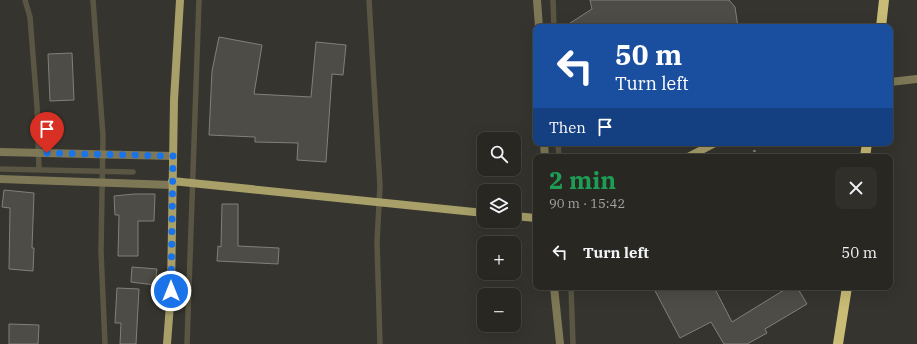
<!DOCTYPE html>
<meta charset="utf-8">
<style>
:root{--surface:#282722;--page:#302f2a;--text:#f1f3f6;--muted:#a5a5a5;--line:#444440}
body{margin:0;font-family:"IBM Plex Serif",serif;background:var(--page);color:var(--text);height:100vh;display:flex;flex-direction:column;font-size:15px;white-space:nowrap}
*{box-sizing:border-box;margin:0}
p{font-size:13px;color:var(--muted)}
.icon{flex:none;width:22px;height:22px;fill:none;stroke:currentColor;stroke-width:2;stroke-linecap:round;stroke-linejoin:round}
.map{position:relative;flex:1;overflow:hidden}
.sheet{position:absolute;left:533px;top:154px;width:360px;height:136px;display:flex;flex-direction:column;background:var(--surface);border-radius:8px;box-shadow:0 4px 16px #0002,0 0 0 1px var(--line)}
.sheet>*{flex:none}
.guide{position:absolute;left:533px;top:24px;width:360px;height:122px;border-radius:8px;box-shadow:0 4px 16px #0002,0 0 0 1px var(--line);background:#1a4fa0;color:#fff;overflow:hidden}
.buttons{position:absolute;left:477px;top:132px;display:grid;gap:8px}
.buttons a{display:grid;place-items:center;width:44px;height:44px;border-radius:8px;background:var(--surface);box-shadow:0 4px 16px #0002,0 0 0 1px var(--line);font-size:20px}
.pin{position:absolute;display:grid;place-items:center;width:34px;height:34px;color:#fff;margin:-41px -17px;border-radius:50% 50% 50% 0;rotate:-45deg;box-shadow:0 0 4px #0007}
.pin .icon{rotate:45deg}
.me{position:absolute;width:44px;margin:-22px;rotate:0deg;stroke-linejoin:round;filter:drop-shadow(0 0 3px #0008)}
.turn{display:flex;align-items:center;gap:14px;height:84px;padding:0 16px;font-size:18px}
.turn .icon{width:52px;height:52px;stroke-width:2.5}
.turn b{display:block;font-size:28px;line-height:34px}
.then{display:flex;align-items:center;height:38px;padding:0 16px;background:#0003;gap:8px;font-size:15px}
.round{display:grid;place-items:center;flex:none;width:42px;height:42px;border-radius:8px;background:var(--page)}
.overview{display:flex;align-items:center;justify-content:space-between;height:68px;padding:0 16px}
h1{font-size:24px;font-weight:700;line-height:30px;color:#1e9e55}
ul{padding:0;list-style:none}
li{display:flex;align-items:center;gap:12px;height:60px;padding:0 16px}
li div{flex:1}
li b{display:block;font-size:15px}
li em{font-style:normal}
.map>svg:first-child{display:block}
</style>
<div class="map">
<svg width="917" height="344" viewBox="0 0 917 344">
<rect width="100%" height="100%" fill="#35342e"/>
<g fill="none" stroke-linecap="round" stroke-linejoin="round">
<path stroke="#5a5643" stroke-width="5.5" d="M 25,0 L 30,17 L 37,106 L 39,170
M 93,0 L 103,136 L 101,251 L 105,344
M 369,0 L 380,186 L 377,242 L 380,344
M 553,0 L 554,27
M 558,143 L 559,157
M 0,169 L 133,172
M 571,287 L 573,344
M 187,344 L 199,0"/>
</g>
<path fill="#4d4c46" stroke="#818079" d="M 590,0 L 729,0 L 735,7 L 738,27 L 564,27 L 592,9 Z
M 219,37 L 262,45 L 254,94 L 311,97 L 316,42 L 346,45 L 343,75 L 332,74 L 326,162 L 297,160 L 298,143 L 255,142 L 255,137 L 209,135 L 212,71 Z
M 72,53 L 74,100 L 50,101 L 48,54 Z
M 4,190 L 34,193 L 32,248 L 34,248 L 33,271 L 9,269 L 10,208 L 2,207 Z
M 134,194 L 155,194 L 154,221 L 138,221 L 138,256 L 118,256 L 119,215 L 115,215 L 114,196 Z
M 222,204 L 238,204 L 238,246 L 279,248 L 278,264 L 217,261 L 218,246 L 221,247 Z
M 132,267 L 157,269 L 155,285 L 131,282 Z
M 653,287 L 714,287 L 732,322 L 789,287 L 797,287 L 807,304 L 765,329 L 767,333 L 747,344 L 724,344 L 711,322 L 680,338 Z
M 117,288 L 139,289 L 136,344 L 120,344 L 121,323 L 115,323 Z
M 9,324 L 39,325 L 38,344 L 9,344 Z"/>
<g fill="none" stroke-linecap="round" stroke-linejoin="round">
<path stroke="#85847f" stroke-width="2.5" stroke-dasharray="2 3" stroke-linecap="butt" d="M 754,157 L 755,143"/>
<path stroke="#7e7857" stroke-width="8" d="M 537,0 L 539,27
M 890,82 L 917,79
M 544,143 L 545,157
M 0,152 L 173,156
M 0,179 L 172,185
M 554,287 L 560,344"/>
<path stroke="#a89f69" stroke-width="8" d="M 688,157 L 715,143
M 172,181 L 484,213
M 514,216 L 536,218
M 167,344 L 171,291 L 174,100 L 180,0"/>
<path stroke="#c8bc76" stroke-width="10" d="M 881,27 L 884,0
M 865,157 L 867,143
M 838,344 L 847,287"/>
</g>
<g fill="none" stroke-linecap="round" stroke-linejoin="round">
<path stroke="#1a73e8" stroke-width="7" stroke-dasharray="0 12.6" d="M 47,153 L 173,156 L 171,291"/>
</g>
</svg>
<div class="buttons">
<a><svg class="icon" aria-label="search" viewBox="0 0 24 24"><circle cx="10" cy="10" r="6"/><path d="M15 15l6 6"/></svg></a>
<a><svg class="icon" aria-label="layers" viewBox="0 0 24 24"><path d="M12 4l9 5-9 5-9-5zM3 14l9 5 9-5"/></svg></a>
<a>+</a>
<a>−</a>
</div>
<div class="pin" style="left:47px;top:153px;background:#d93025"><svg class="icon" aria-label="arrive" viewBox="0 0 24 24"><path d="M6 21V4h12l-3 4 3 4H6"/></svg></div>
<svg class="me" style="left:171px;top:291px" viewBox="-20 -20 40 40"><circle r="17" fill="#1a73e8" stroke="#fff" stroke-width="3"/><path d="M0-11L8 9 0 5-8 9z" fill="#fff"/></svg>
<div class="guide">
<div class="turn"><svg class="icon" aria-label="left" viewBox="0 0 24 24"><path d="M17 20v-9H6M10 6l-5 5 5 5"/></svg><div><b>50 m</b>Turn left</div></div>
<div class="then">Then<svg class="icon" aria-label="arrive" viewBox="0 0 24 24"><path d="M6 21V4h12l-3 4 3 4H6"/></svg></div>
</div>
<section class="sheet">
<div class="overview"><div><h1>2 min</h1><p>90 m · 15:42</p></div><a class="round"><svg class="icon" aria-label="close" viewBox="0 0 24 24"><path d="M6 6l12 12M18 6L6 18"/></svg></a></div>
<ul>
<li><svg class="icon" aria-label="left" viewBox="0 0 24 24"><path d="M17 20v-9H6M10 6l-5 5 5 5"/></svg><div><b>Turn left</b></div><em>50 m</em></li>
</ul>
</section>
</div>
